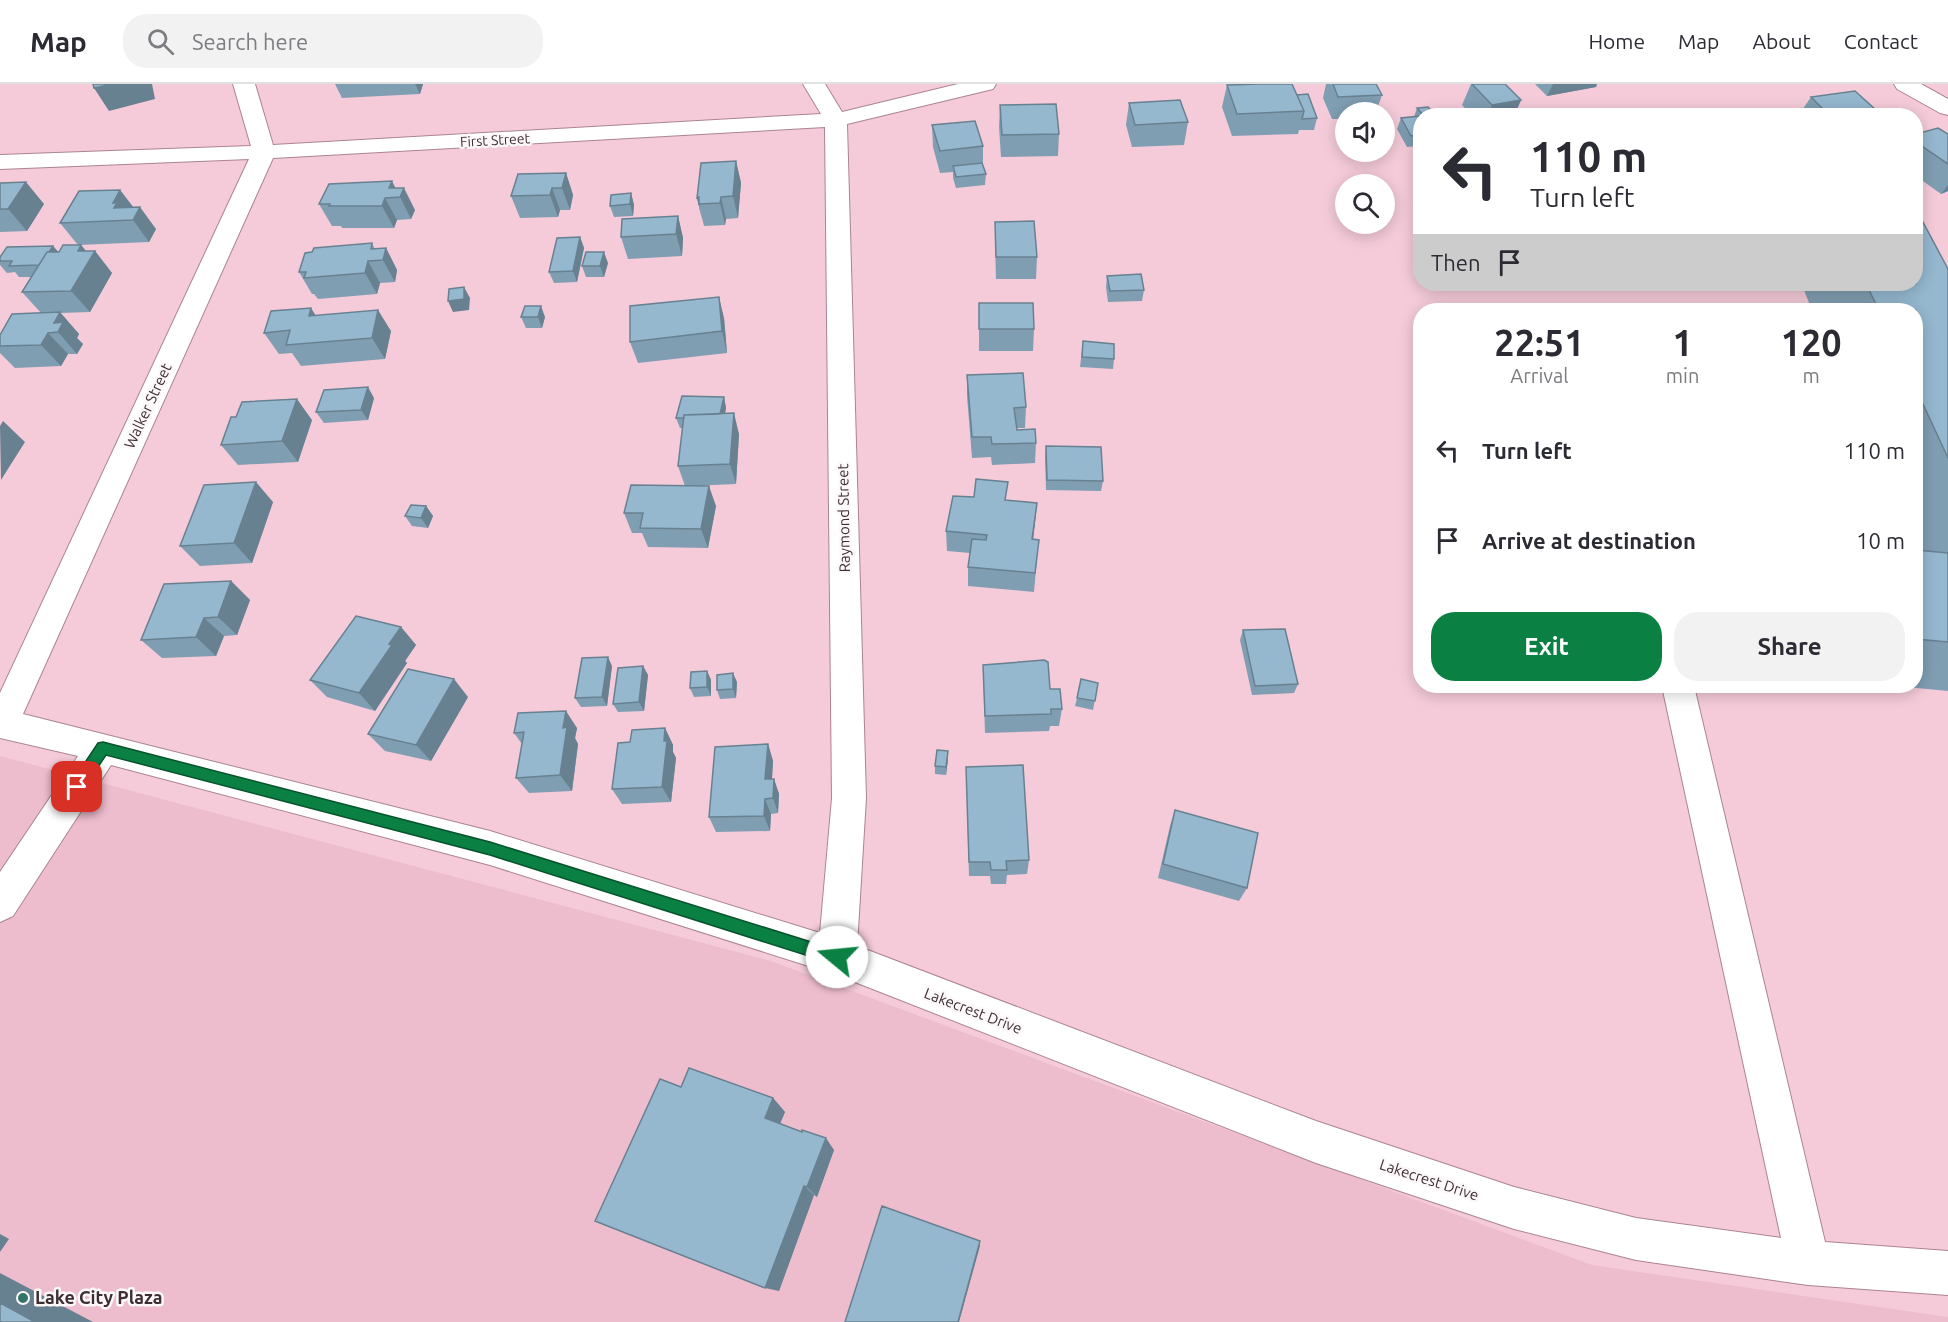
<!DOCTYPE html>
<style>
:root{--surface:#fff;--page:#f2f2f3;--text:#2b2b33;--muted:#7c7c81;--line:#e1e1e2;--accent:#0b8043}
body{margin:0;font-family:Ubuntu,sans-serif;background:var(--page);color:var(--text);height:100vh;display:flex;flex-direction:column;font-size:22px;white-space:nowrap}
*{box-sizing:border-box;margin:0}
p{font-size:20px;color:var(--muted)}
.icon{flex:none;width:33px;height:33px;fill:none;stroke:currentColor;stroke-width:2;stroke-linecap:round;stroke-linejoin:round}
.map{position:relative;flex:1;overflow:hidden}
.drawer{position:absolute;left:1413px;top:219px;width:510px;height:390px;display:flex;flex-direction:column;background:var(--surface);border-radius:24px;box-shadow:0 3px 15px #0003}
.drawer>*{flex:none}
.top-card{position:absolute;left:1413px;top:24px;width:510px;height:183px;border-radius:24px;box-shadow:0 3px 15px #0003;background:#fff;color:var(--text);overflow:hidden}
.tools{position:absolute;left:1335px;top:18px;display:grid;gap:12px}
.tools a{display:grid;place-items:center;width:60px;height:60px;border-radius:50%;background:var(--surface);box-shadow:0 3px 15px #0003;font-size:30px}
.pin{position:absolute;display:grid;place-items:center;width:51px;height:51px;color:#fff;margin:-26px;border-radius:12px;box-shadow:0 3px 9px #0006}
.me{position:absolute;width:66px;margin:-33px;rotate:287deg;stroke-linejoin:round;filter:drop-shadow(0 0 4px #0008)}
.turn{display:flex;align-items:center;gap:21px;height:126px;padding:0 18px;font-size:27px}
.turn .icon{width:78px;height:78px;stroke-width:2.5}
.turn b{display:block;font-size:42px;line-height:51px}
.then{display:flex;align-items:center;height:57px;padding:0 18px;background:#0003;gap:12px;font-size:22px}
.eta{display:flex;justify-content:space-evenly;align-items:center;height:102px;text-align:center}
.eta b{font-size:36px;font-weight:700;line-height:42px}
.primary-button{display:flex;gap:12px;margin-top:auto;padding:12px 18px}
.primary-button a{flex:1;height:69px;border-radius:24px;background:var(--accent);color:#fff;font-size:24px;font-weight:700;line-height:69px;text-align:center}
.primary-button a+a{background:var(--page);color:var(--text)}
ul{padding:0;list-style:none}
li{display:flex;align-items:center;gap:18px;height:90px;padding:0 18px}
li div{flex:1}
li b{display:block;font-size:22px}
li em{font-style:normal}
header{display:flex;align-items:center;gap:36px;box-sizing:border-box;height:84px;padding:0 30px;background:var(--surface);border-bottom:2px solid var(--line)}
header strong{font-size:28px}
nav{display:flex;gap:33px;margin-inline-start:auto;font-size:21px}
.search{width:420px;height:54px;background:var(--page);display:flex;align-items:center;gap:15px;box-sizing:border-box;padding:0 21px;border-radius:24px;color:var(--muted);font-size:22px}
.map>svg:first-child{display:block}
</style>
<header>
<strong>Map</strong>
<div class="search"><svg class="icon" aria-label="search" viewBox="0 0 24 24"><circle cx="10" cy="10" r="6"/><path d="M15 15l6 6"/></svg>Search here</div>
<nav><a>Home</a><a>Map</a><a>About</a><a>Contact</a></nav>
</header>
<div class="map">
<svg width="1948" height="1238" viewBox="0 0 1948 1238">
<rect width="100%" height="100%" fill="#f5cbd9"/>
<path fill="#eebdcd" d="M 0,672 L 771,877 L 1592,1181 L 1948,1233 L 1948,1238 L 0,1238 Z"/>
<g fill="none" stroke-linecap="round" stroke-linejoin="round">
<g stroke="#ab8491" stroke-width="2">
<path id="minor" d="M 233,0 L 255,0 L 273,61 L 821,30 L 803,0 L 825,0 L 842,28 L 958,0 L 996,0 L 993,5 L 847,40 L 866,714 L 857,862 L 1316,1037 L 1514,1103 L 1636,1134 L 1781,1154 L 1662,602 L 1694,602 L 1825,1158 L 1948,1167 L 1948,1211 L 1808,1201 L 1636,1176 L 1514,1145 L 1316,1079 L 837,891 L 490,781 L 111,681 L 13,832 L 0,838 L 0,788 L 78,672 L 0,654 L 0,609 L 249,75 L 0,85 L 0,71 L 251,62 ZM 825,43 L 832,714 L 820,849 L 490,747 L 23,630 L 273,74 Z
M 1894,0 L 1921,0 L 1948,15 L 1948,31 L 1940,29 L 1897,5 Z"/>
</g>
<use href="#minor" fill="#fff" fill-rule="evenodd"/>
</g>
<path fill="#809eb2" d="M 335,0 L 423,0 L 420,10 L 342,14 Z
M 1326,0 L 1376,0 L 1382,11 L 1376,28 L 1346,28 L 1346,35 L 1332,35 L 1323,14 Z
M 1471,0 L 1505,0 L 1521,16 L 1514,32 L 1472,32 L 1462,21 Z
M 1535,0 L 1597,0 L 1596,3 L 1547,12 Z
M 1227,1 L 1297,11 L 1317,34 L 1314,46 L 1299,46 L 1298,50 L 1232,52 L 1222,23 Z
M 1811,13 L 1876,26 L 1872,32 L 1798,32 Z
M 1129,19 L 1188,38 L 1184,61 L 1132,63 L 1126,41 Z
M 1000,21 L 1059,50 L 1058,72 L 1001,73 L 999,43 Z
M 1417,24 L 1434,30 L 1433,32 L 1420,32 L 1420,62 L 1407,63 L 1397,45 L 1401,34 L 1414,33 Z
M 932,41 L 983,62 L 983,81 L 986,90 L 985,101 L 956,104 L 953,94 L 953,88 L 940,89 L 933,63 Z
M 1916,50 L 1948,50 L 1948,107 L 1941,110 L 1916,92 Z
M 736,77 L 741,99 L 738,134 L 726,135 L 725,141 L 704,142 L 697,114 Z
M 566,89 L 573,111 L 570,126 L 560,126 L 558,133 L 520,134 L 511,112 Z
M 0,99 L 44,120 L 27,147 L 0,148 Z
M 395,104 L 415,126 L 411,135 L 397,136 L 394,144 L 342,144 L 341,142 L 332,142 L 319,120 Z
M 120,106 L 133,123 L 156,145 L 149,158 L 78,161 L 60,139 Z
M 631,109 L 634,121 L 633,132 L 614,133 L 610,122 Z
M 678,132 L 683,154 L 682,172 L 628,175 L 621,153 Z
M 995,138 L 1037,173 L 1036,195 L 996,195 L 995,160 Z
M 580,153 L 584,164 L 577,198 L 554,199 L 549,188 Z
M 372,159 L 375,165 L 386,164 L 397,186 L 395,198 L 380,199 L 377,210 L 318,215 L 314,210 L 312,210 L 299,188 Z
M 81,161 L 86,167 L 95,167 L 112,189 L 90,228 L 60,229 L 79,250 L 77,254 L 83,260 L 77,270 L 68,270 L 61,282 L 15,284 L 0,269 L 0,251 L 41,229 L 22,208 L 31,193 L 19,193 L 15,188 L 7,189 L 0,181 L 0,173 L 59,168 Z
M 608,179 L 604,193 L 586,193 L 582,182 Z
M 1948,185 L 1948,607 L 1896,602 L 1916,602 L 1916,226 L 1812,226 L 1803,204 L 1743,200 L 1916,200 Z
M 1107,192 L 1144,206 L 1142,217 L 1108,218 L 1106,203 Z
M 979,219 L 1034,245 L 1033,267 L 979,267 Z
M 316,231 L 391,247 L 385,275 L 301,282 L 292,269 L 279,270 L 264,249 Z
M 521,233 L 545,233 L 542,244 L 526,244 Z
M 724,234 L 727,269 L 638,279 L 630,258 Z
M 1083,257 L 1114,275 L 1113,285 L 1080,283 Z
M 967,291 L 1026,323 L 1025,344 L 1016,344 L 1017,346 L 1036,359 L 1035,379 L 992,381 L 991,373 L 972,374 L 967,312 Z
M 724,313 L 726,324 L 725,329 L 739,350 L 736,400 L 690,402 L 716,422 L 708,464 L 648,463 L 642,449 L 632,449 L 624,429 L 685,402 L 678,382 L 683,344 L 680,344 L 676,334 Z
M 374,314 L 368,336 L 324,339 L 316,328 Z
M 236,333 L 312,336 L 298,378 L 238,381 L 221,361 Z
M 1046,362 L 1103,397 L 1101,407 L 1046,406 L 1045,373 Z
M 1007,416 L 1037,419 L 1033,455 L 1037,475 L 1034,508 L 968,502 L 968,483 L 970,469 L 947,467 L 946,447 Z
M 273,418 L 252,479 L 200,482 L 180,462 Z
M 426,422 L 433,432 L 428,444 L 412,442 L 405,432 Z
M 231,497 L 250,516 L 237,551 L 224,552 L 216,572 L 162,574 L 141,556 Z
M 401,543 L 416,561 L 405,577 L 407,579 L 375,627 L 327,613 L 310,596 Z
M 1243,546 L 1298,600 L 1294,609 L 1252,611 L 1240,556 Z
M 983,581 L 1050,605 L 1062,625 L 1059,642 L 1050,642 L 1049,647 L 985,649 Z
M 612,582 L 607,622 L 581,623 L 575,614 Z
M 643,582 L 648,591 L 644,627 L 618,628 L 613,620 Z
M 707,587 L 711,596 L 711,612 L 694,613 L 690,604 Z
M 737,598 L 736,614 L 720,615 L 717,606 Z
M 1098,599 L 1093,626 L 1075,622 L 1077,614 Z
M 468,613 L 431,677 L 385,667 L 368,650 Z
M 577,644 L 575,654 L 578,660 L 572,707 L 529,709 L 516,694 L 522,660 L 514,649 Z
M 665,644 L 673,661 L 673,668 L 676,674 L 671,718 L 622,720 L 612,705 L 630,658 Z
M 768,660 L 773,677 L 772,695 L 774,695 L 779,710 L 778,729 L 771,730 L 770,747 L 716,748 L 709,733 Z
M 948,675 L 946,691 L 935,690 L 935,682 Z
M 966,683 L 1029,776 L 1027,790 L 1007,791 L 1006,800 L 991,800 L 990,792 L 969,792 Z
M 1175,726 L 1247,804 L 1239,817 L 1158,794 L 1170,742 Z
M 681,1003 L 773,1014 L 785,1028 L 780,1039 L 834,1066 L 817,1113 L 814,1111 L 779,1207 Z"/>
<path fill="#688191" d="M 112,0 L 152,0 L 155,15 L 109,27 L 94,4 Z
M 415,0 L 423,0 L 420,10 Z
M 1553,0 L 1597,0 L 1596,3 L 1547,12 Z
M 1521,16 L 1514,32 L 1488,32 L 1492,21 Z
M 736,77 L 741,99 L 738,134 L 733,112 Z
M 566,89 L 573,111 L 570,126 L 562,104 Z
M 392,97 L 400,113 L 389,104 Z
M 26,98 L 44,120 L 27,147 L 8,125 Z
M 1948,101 L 1948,107 L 1941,110 Z
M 404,104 L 415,126 L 411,135 L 400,113 Z
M 552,104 L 560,126 L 558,133 L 550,111 Z
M 120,106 L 137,128 L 114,124 L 113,119 Z
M 631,109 L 634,121 L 633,132 L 630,120 Z
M 699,113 L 699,120 L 702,136 L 697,114 Z
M 721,113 L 726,135 L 725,141 L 720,119 Z
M 385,114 L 397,136 L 394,144 L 382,122 Z
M 140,123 L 156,145 L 149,158 L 133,136 Z
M 678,132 L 683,154 L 682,172 L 676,150 Z
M 580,153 L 584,164 L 577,198 L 573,187 Z
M 81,161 L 91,173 L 95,167 L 112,189 L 90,228 L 71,207 L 78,167 Z
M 53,162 L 63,173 L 41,181 Z
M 386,164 L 397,186 L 395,198 L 383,176 Z
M 604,168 L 608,179 L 604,193 L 600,182 Z
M 368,177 L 380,199 L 377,210 L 365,189 Z
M 464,203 L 470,214 L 469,226 L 453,228 L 448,217 Z
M 719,213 L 724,234 L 727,269 L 722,247 Z
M 541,222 L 545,233 L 542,244 L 538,233 Z
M 311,224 L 325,246 L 309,232 Z
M 378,226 L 391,247 L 385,275 L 372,254 Z
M 60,228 L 79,250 L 77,254 L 83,260 L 77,270 L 58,248 L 54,239 Z
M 48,249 L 68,270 L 61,282 L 41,261 Z
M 368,303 L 374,314 L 368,336 L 361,326 Z
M 724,313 L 726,324 L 722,345 L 719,335 Z
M 297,315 L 312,336 L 298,378 L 282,357 Z
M 734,329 L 739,350 L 736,400 L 730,380 Z
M 3,337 L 25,358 L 1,396 L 0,342 Z
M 256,398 L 273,418 L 252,479 L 234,459 Z
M 709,402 L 716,422 L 708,464 L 701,445 Z
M 1037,419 L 1035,439 L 1031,475 L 1032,455 Z
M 426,422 L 433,432 L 428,444 L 421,434 Z
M 231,497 L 250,516 L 237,551 L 218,533 Z
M 204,534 L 224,552 L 216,572 L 196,553 Z
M 401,543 L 416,561 L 405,577 L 407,579 L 375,627 L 359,609 L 389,560 Z
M 608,573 L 612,582 L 607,622 L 602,613 Z
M 643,582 L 648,591 L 644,627 L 639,618 Z
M 707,587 L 711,596 L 711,612 L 707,603 Z
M 733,589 L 737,598 L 736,614 L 733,605 Z
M 454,595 L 468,613 L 431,677 L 416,661 Z
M 566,627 L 577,644 L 575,654 L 578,660 L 572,707 L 560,691 L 563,644 Z
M 665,644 L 673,661 L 673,668 L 676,674 L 671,718 L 662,703 Z
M 768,660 L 773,677 L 771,711 L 765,695 Z
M 948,667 L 948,675 L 946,691 L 946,683 Z
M 774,695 L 779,710 L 778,729 L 773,714 Z
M 765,715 L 771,730 L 770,747 L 764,732 Z
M 773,1014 L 785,1028 L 777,1047 L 765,1034 Z
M 826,1054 L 834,1066 L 817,1113 L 807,1103 Z
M 804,1102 L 814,1111 L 779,1207 L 765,1204 Z
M 0,1150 L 9,1155 L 0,1168 Z
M 980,1157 L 980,1162 L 959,1238 L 958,1238 Z
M 0,1189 L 93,1238 L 35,1238 L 0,1219 Z"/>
<path fill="#95b8cf" stroke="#688191" stroke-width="1.5" d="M 93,0 L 112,0 L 94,4 Z
M 1260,0 L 1292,0 L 1304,27 L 1237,30 L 1227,1 Z
M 1333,0 L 1376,0 L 1382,11 L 1338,13 Z
M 1472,0 L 1505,0 L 1521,16 L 1492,21 Z
M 1855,7 L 1876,26 L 1830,32 L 1811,13 Z
M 1308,10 L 1317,34 L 1302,35 L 1304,27 L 1297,11 Z
M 1180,16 L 1188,38 L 1135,41 L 1129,19 Z
M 1056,20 L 1059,50 L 1002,51 L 1000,21 Z
M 1428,23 L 1434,30 L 1423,31 L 1417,24 Z
M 1420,32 L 1420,51 L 1411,52 L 1401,34 Z
M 975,37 L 983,62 L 940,67 L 932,41 Z
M 1938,44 L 1948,50 L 1948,80 L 1916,58 L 1916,50 Z
M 736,77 L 733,112 L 721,113 L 720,119 L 699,120 L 699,113 L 697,114 L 701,79 Z
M 982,79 L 986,90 L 956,93 L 953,82 Z
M 566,89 L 562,104 L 552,104 L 550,111 L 511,112 L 518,90 Z
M 392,97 L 389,104 L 404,104 L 400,113 L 385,114 L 382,122 L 329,122 L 330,120 L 319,120 L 329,100 Z
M 26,98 L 8,125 L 0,125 L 0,99 Z
M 120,106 L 113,119 L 117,118 L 114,124 L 140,123 L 133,136 L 60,139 L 79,107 Z
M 631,109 L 630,120 L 610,122 L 611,111 Z
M 1916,125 L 1948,185 L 1948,374 L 1916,305 L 1916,226 L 1879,226 L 1866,200 L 1916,200 Z
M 678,132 L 676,150 L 621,153 L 622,135 Z
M 1034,137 L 1037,173 L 996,173 L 995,138 Z
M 580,153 L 573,187 L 549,188 L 557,154 Z
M 372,159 L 371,165 L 386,164 L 383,176 L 368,177 L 365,189 L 304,194 L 306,188 L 299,188 L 305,169 L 312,168 L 314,164 Z
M 63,161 L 81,161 L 78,167 L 95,167 L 71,207 L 22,208 L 47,168 L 59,168 Z
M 53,162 L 49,168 L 47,168 L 39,181 L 9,182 L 12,177 L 0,177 L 0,173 L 7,163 Z
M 586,168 L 604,168 L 600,182 L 582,182 Z
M 1141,190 L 1144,206 L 1110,207 L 1107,192 Z
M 464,203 L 464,215 L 448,217 L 449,205 Z
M 719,213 L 722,247 L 630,258 L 630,222 Z
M 979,219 L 1033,219 L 1034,245 L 979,245 Z
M 525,222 L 541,222 L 538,233 L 521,233 Z
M 311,224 L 309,232 L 378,226 L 372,254 L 286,261 L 290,246 L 264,249 L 271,227 Z
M 60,228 L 54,239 L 63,238 L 58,248 L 48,249 L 41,261 L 0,262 L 0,251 L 12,230 Z
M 1083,257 L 1114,260 L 1114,275 L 1082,273 Z
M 1023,289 L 1026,323 L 1014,324 L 1017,346 L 1035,345 L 1036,359 L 992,360 L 991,353 L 972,353 L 967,291 Z
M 368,303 L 361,326 L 316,328 L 324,306 Z
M 682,312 L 724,313 L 720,330 L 684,331 L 684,334 L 676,334 Z
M 297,315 L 282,357 L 221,361 L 231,333 L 236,333 L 242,318 Z
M 734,329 L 730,380 L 678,382 L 684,331 Z
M 1046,362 L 1101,363 L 1103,397 L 1047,396 Z
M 976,395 L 1008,398 L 1005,416 L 1037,419 L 1032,455 L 1039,456 L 1035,489 L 968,483 L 972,455 L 986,456 L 987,451 L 946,447 L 953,412 L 974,413 Z
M 256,398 L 234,459 L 180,462 L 204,401 Z
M 631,401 L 709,402 L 701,445 L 640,444 L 643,429 L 624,429 Z
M 411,421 L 426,422 L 421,434 L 405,432 Z
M 1916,466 L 1948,469 L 1948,558 L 1916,555 Z
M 231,497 L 218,533 L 204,534 L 196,553 L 141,556 L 164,500 Z
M 356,532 L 401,543 L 389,560 L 392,561 L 359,609 L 310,596 Z
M 1285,545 L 1298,600 L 1255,602 L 1243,546 Z
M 608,573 L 602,613 L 575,614 L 582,574 Z
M 1044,576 L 1048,578 L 1050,605 L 1060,605 L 1062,625 L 1051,625 L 1051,630 L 985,632 L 983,581 Z
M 643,582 L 639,618 L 613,620 L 618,584 Z
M 408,585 L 454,595 L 416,661 L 368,650 Z
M 707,587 L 707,603 L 690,604 L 691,588 Z
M 733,589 L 733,605 L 717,606 L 717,591 Z
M 1081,595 L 1098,599 L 1095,617 L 1077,614 Z
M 566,627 L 563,644 L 567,643 L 560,691 L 516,694 L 524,648 L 514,649 L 518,629 Z
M 665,644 L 664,657 L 667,657 L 662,703 L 612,705 L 618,659 L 630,658 L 632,646 Z
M 768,660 L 765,695 L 774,695 L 773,714 L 765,715 L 764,732 L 709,733 L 715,663 Z
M 937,666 L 948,667 L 946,683 L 935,682 Z
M 1023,681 L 1029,776 L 1006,777 L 1007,786 L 991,786 L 990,778 L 969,778 L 966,683 Z
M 1175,726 L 1258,749 L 1247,804 L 1163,780 Z
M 689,984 L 773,1014 L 765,1034 L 802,1048 L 802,1046 L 826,1054 L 807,1103 L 804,1102 L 765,1204 L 595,1137 L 660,995 L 681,1003 Z
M 882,1122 L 980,1157 L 958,1238 L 845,1238 Z
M 0,1219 L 35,1238 L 0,1238 Z"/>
<path fill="#0b8043" stroke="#07532c" stroke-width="1.5" d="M 103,658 L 490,758 L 837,866 L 843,868 L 845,873 L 843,879 L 837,881 L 490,771 L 106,671 L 82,707 L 77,709 L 72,707 L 70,703 L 72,698 L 98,659 Z"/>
<circle fill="#337668" stroke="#fcf8f9" stroke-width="2" cx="23" cy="1214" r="6"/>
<g text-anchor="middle" stroke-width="5" stroke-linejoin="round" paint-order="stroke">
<g font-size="14" fill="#3e2e33" stroke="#fcf8f9">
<text transform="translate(495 56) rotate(-3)" y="5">First Street</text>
</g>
<g font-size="15" fill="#3e2e33" stroke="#fcf8f9">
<text transform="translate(148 322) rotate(-65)" y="5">Walker Street</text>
<text transform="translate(844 434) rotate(-91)" y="5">Raymond Street</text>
<text transform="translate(973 927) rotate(21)" y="5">Lakecrest Drive</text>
<text transform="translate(1429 1096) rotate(18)" y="5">Lakecrest Drive</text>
</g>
<g font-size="18" font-weight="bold" fill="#3e2e33" stroke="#fcf8f9" text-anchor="start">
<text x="35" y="1220">Lake City Plaza</text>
</g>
</g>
</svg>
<div class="tools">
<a><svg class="icon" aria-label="sound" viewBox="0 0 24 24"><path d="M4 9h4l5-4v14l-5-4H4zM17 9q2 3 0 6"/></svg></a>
<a><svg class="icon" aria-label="search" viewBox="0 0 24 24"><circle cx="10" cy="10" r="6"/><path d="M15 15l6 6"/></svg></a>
</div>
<div class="pin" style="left:77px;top:703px;background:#d93025"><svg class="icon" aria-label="arrive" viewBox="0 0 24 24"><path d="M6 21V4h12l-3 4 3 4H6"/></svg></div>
<svg class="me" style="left:837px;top:873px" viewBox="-20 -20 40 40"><circle r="19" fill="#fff"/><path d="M0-13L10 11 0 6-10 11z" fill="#0b8043"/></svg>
<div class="top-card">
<div class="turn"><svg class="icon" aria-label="left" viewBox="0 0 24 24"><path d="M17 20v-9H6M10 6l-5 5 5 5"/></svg><div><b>110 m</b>Turn left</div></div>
<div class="then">Then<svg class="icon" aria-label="arrive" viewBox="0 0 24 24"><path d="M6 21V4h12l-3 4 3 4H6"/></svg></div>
</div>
<section class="drawer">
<div class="eta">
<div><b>22:51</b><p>Arrival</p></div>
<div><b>1</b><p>min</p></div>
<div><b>120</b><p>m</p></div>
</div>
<ul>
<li><svg class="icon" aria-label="left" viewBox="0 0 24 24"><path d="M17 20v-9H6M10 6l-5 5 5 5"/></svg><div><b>Turn left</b></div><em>110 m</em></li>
<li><svg class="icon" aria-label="arrive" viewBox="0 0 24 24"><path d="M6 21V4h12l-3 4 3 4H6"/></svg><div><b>Arrive at destination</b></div><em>10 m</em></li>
</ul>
<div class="primary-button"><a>Exit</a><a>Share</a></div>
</section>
</div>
